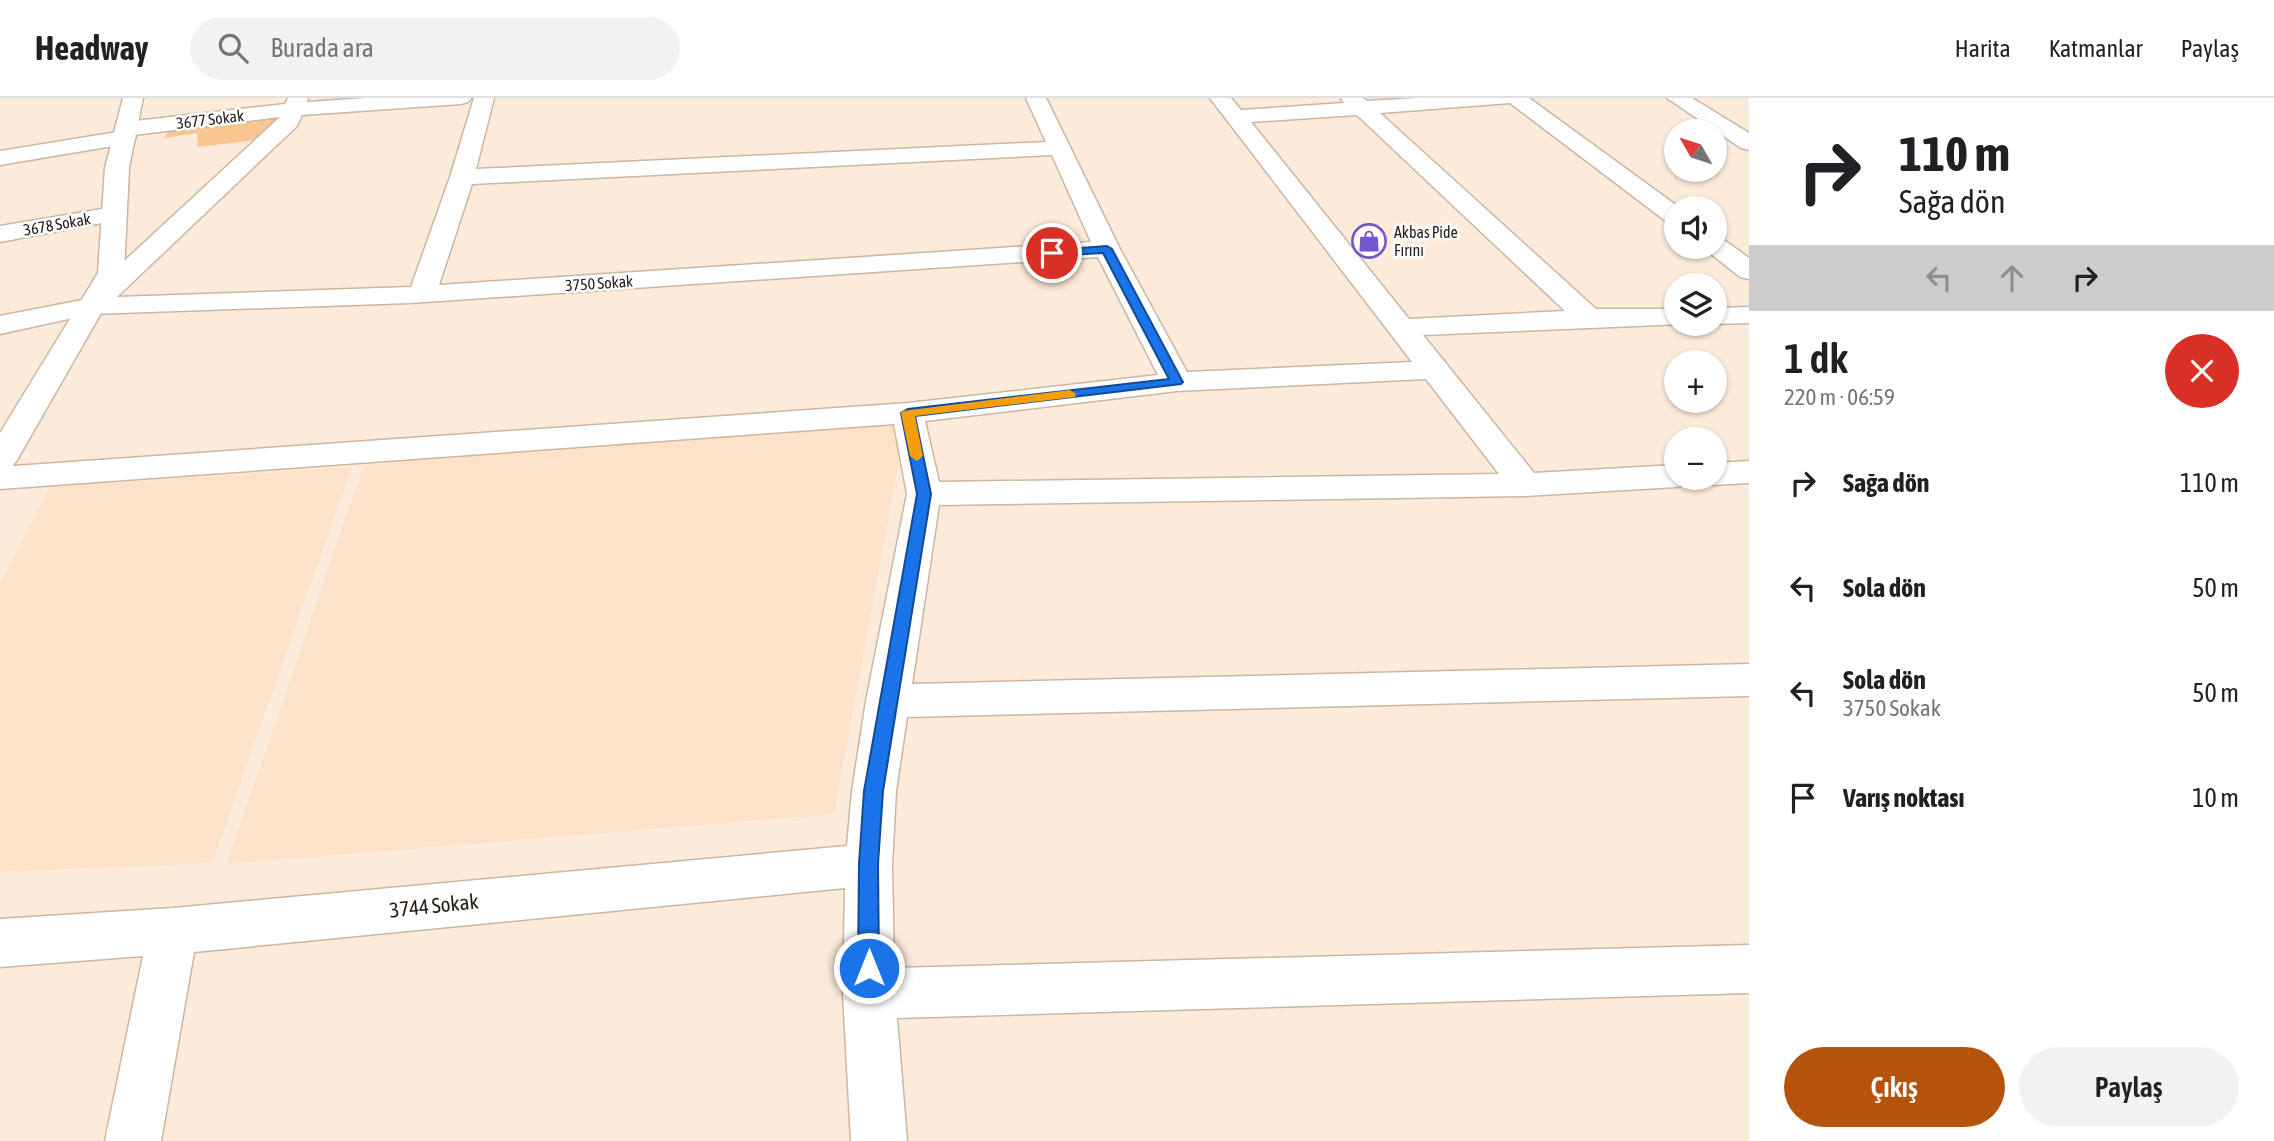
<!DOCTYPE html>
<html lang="tr">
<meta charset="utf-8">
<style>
:root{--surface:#fff;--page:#f2f2f2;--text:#202124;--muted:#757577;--line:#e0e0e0;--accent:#b45309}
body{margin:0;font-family:"Asap Condensed",sans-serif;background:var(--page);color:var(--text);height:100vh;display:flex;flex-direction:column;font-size:26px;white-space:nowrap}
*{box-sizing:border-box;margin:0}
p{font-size:23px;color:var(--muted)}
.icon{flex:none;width:38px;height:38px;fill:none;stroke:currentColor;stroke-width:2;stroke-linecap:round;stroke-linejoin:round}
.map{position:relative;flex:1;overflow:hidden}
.panel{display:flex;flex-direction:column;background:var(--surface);width:525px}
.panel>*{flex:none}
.hud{background:#fff;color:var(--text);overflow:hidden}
.needle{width:46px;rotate:309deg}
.controls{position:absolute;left:1664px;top:21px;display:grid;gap:14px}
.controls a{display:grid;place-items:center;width:63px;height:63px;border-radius:50%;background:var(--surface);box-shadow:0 2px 5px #0004;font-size:35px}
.pin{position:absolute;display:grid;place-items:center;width:60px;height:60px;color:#fff;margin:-30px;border:4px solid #fff;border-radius:50%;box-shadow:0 2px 7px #0007}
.me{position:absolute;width:77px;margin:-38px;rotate:0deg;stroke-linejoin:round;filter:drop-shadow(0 0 5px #0008)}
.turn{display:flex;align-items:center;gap:24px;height:147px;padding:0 35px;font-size:32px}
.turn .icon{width:91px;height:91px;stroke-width:2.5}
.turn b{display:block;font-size:49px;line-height:60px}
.lanes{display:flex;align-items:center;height:66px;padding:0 35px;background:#0003;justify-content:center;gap:35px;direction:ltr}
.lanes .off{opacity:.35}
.round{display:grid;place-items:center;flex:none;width:74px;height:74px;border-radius:37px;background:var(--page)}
.overview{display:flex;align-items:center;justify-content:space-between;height:119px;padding:0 35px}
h1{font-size:42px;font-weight:600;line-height:52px}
.action{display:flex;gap:14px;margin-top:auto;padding:14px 35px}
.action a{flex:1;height:80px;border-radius:42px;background:var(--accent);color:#fff;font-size:28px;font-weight:600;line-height:80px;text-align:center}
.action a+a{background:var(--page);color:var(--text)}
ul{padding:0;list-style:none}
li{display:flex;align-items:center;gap:21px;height:105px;padding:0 35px}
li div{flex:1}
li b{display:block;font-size:26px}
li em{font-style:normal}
header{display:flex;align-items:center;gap:42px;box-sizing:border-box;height:98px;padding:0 35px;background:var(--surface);border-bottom:2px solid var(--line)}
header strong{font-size:33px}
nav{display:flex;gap:38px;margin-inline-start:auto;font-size:24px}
.search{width:490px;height:63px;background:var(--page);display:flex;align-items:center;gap:18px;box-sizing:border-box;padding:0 24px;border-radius:38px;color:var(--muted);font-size:26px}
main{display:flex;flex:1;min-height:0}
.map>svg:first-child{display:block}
</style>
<header>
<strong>Headway</strong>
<div class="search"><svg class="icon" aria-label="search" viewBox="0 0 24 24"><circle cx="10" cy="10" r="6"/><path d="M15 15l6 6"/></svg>Burada ara</div>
<nav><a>Harita</a><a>Katmanlar</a><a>Paylaş</a></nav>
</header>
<main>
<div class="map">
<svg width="1749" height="1043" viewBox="0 0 1749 1043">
<rect width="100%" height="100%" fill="#fcebda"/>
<path fill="#fde2c7" d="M 907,319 L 834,716 L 227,766 L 364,367 Z
M 352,369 L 212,765 L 0,774 L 0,486 L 50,389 Z"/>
<path fill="#f9c692" d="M 295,15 L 264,41 L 198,49 L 197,35 L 164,40 L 172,29 Z"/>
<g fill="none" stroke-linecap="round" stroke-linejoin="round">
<g stroke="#cbb6a2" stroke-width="3">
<path id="minor" d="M 288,0 L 308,0 L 307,4 L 366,0 L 471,0 L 468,4 L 461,6 L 302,17 L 297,28 L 117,199 L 411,189 L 450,79 L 474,0 L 494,0 L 476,71 L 1046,44 L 1026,0 L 1046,0 L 1120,151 L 1187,274 L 1412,264 L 1210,0 L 1231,0 L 1241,12 L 1344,5 L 1341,0 L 1363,0 L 1367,3 L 1417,0 L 1529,0 L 1680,110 L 1676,110 L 1676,126 L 1667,124 L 1510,5 L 1380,15 L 1596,211 L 1676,211 L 1676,226 L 1683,226 L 1423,237 L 1534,375 L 1676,367 L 1676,380 L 1692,380 L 1688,386 L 1676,389 L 1525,398 L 939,407 L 912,586 L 1749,566 L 1749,598 L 907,619 L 896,693 L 892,767 L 894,870 L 1749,847 L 1749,895 L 897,920 L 907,1043 L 851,1043 L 843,896 L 845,790 L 194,854 L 161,1043 L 105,1043 L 143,858 L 0,869 L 0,821 L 173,810 L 847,748 L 852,693 L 866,603 L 907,396 L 894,326 L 0,391 L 0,369 L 908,305 L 1158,277 L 1098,159 L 410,205 L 91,216 L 0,236 L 0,218 L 82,202 L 280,19 L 134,37 L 136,39 L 133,44 L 125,46 L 0,67 L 0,53 L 117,34 L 115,31 L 118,26 L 126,24 L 285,6 ZM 1357,17 L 1565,213 L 1409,221 L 1251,24 ZM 1052,57 L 1091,144 L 439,187 L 472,86 ZM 1426,281 L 1499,376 L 939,384 L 925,323 L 1177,293 Z
M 1667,0 L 1692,0 L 1749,35 L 1749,52 L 1741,50 Z
M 114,109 L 123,111 L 126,116 L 123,121 L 0,144 L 0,128 Z
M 1715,139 L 1724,142 L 1749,160 L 1749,181 L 1740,179 L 1706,152 L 1703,149 L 1715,149 Z
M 1749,209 L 1749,225 L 1715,226 L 1712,226 L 1715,226 L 1715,210 Z
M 1749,363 L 1749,385 L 1715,387 L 1703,384 L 1701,380 L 1715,380 L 1715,365 Z"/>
</g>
<g stroke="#cbb6a2" stroke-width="3">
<path id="tertiary" d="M 123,0 L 143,0 L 129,70 L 124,175 L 17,362 L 12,369 L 0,373 L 0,335 L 98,175 L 105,70 Z"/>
</g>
<use href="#minor" fill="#fff" fill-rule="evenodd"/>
<use href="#tertiary" fill="#fff" fill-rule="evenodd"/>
</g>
<path fill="#1a73e8" stroke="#114b97" stroke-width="2" d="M 1107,148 L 1112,151 L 1183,284 L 1181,286 L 915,318 L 931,396 L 883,693 L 878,766 L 879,870 L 876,877 L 869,880 L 862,877 L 858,870 L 859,766 L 864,693 L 917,396 L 901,315 L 908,311 L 1169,281 L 1103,155 L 1052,158 L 1047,155 L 1052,152 Z"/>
<path fill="#f59e0b" d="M 1070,292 L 1076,296 L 1075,299 L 915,318 L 923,358 L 917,363 L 910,358 L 901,315 L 903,313 Z"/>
<defs>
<g id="shop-ring" transform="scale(1.75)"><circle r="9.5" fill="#fff" stroke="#7357d1" stroke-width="1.5"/><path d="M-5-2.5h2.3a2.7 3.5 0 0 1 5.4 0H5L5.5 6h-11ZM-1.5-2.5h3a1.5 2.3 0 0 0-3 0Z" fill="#7357d1"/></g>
</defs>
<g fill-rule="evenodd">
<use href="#shop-ring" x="1369" y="143"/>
</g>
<g text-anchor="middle" stroke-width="5" stroke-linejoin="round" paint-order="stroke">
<g font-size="16" fill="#231b14" stroke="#fff">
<text transform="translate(210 21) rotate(-7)" y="6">3677 Sokak</text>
<text transform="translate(57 126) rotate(-10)" y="6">3678 Sokak</text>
<text transform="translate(599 185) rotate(-4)" y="6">3750 Sokak</text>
</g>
<g font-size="16" fill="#231b14" stroke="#fff" text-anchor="start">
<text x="1394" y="140">Akbas Pide<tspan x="1394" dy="18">Fırını</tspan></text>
</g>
<g font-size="21" fill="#231b14" stroke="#fff">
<text transform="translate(434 808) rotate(-6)" y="7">3744 Sokak</text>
</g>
</g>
</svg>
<div class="controls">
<a><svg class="needle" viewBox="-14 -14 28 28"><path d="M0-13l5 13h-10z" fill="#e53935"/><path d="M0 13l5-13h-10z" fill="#757577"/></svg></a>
<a><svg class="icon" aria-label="sound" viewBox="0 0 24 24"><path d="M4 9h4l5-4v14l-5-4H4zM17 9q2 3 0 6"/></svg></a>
<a><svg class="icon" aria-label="layers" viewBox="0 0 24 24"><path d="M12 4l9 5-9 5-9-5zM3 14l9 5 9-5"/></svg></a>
<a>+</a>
<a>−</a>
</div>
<div class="pin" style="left:1052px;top:155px;background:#d93025"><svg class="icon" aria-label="arrive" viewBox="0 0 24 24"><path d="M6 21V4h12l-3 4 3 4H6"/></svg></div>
<svg class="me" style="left:869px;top:870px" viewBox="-20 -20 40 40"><circle r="17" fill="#1a73e8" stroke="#fff" stroke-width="3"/><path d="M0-11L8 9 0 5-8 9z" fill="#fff"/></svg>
</div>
<section class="panel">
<div class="hud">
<div class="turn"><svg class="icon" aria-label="right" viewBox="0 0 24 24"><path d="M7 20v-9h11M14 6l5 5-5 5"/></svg><div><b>110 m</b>Sağa dön</div></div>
<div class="lanes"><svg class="icon off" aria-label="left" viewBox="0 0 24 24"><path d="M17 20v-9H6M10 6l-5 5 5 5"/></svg><svg class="icon off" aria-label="ahead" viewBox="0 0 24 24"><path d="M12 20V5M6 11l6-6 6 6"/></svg><svg class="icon" aria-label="right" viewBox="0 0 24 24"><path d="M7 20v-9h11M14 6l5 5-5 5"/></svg></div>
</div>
<div class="overview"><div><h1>1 dk</h1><p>220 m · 06:59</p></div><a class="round" style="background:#d93025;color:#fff"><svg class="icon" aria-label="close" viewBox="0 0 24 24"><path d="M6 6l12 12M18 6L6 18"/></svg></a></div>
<ul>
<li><svg class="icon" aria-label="right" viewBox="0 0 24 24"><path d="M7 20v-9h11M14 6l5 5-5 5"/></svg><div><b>Sağa dön</b></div><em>110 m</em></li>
<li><svg class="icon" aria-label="left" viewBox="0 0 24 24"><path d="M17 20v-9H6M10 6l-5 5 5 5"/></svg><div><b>Sola dön</b></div><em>50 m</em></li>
<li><svg class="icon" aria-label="left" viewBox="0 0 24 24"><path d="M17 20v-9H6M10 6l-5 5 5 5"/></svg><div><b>Sola dön</b><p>3750 Sokak</p></div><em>50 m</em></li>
<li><svg class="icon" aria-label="arrive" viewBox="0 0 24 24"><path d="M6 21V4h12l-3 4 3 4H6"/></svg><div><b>Varış noktası</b></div><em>10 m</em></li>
</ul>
<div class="action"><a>Çıkış</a><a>Paylaş</a></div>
</section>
</main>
